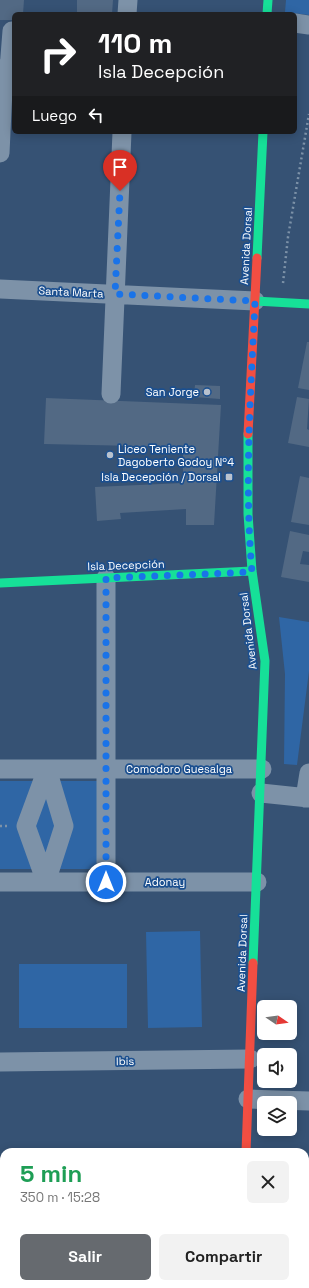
<!DOCTYPE html>
<html lang="es">
<meta charset="utf-8">
<style>
:root{--surface:#fff;--page:#f2f2f2;--text:#222;--muted:#767676;--accent:#666a6f}
body{margin:0;font-family:"Space Grotesk",sans-serif;background:var(--page);color:var(--text);height:100vh;display:flex;flex-direction:column;font-size:15px;white-space:nowrap}
*{box-sizing:border-box;margin:0}
p{font-size:13px;color:var(--muted)}
.icon{flex:none;width:22px;height:22px;fill:none;stroke:currentColor;stroke-width:2;stroke-linecap:round;stroke-linejoin:round}
.map{position:relative;flex:1;overflow:hidden}
.details{position:absolute;left:0px;top:1148px;width:309px;height:140px;display:flex;flex-direction:column;background:var(--surface);border-radius:12px 12px 0 0;box-shadow:0 2px 10px #0003}
.details>*{flex:none}
.hud{position:absolute;left:12px;top:12px;width:285px;height:122px;border-radius:6px;box-shadow:0 2px 10px #0003;background:#202124;color:#fff;overflow:hidden}
.needle{width:26px;rotate:103deg}
.buttons{position:absolute;left:257px;top:1000px;display:grid;gap:8px}
.buttons a{display:grid;place-items:center;width:40px;height:40px;border-radius:6px;background:var(--surface);box-shadow:0 2px 10px #0003;font-size:20px}
.pin{position:absolute;display:grid;place-items:center;width:34px;height:34px;color:#fff;margin:-41px -17px;border-radius:50% 50% 50% 0;rotate:-45deg;box-shadow:0 0 4px #0007}
.pin .icon{rotate:45deg}
.me{position:absolute;width:44px;margin:-22px;rotate:0deg;stroke-linejoin:round;filter:drop-shadow(0 0 3px #0008)}
.turn{display:flex;align-items:center;gap:14px;height:84px;padding:0 20px;font-size:18px}
.turn .icon{width:52px;height:52px;stroke-width:2.5}
.turn b{display:block;font-size:28px;line-height:34px}
.then{display:flex;align-items:center;height:38px;padding:0 20px;background:#0003;gap:8px;font-size:15px}
.round{display:grid;place-items:center;flex:none;width:42px;height:42px;border-radius:6px;background:var(--page)}
.headline{display:flex;align-items:center;justify-content:space-between;height:68px;padding:0 20px}
h1{font-size:24px;font-weight:800;line-height:30px;color:#1e9e55}
.button{display:flex;gap:8px;margin-top:auto;padding:8px 20px}
.button a{flex:1;height:46px;border-radius:6px;background:var(--accent);color:#fff;font-size:16px;font-weight:800;line-height:46px;text-align:center}
.button a+a{background:var(--page);color:var(--text)}
.map>svg:first-child{display:block}
</style>
<div class="map">
<svg width="309" height="1288" viewBox="0 0 309 1288">
<rect width="100%" height="100%" fill="#365274"/>
<path fill="#2f66a5" d="M 286,0 L 309,0 L 309,15 L 285,12 Z
M 279,617 L 309,622 L 309,671 L 297,765 L 284,764 L 285,674 Z
M 0,781 L 98,781 L 97,869 L 0,869 Z
M 200,931 L 202,1027 L 148,1028 L 146,932 Z
M 19,964 L 127,964 L 127,1028 L 19,1028 Z"/>
<path fill="#526984" d="M 0,0 L 24,0 L 23,14 L 14,14 L 14,20 L 0,20 Z
M 77,0 L 113,0 L 112,14 L 77,14 Z
M 307,342 L 309,342 L 309,390 L 298,388 Z
M 195,385 L 220,386 L 220,399 L 194,397 Z
M 297,397 L 309,399 L 307,429 L 309,430 L 309,447 L 288,443 Z
M 46,398 L 221,405 L 214,525 L 186,525 L 186,509 L 120,513 L 121,519 L 97,521 L 95,487 L 183,483 L 183,447 L 44,444 Z
M 300,476 L 309,478 L 309,525 L 291,522 Z
M 290,531 L 309,535 L 309,552 L 303,551 L 300,564 L 309,565 L 309,582 L 281,577 Z"/>
<g fill="none" stroke-linecap="round" stroke-linejoin="round">
<path stroke="#7d92a8" stroke-width="2.5" stroke-dasharray="2 3" stroke-linecap="butt" d="M 283,283 L 288,237 L 309,114
M 0,826 L 9,826"/>
<path stroke="#7d92a8" stroke-width="19" d="M 127,14 L 128,0
M 295,23 L 309,25
M 9,69 L 12,31
M 0,153 L 4,68
M 0,289 L 255,301
M 111,394 L 122,132
M 106,578 L 106,882
M 0,769 L 262,769
M 47,769 L 64,826 L 46,882 L 26,826 Z
M 261,793 L 309,798
M 305,798 L 309,773
M 0,882 L 257,882
M 0,1062 L 250,1059
M 248,1099 L 309,1101
M 305,1194 L 309,1194
M 0,1224 L 4,1223
M 273,1284 L 309,1286"/>
<path stroke="#16e098" stroke-width="9" d="M 267,14 L 268,0
M 257,258 L 263,132
M 255,301 L 309,304
M 248,434 L 248,514 L 252,571 L 265,661 L 253,963
M 0,583 L 252,571
M 244,1284 L 244,1288"/>
<path stroke="#f24e42" stroke-width="9" d="M 248,434 L 257,258
M 246,1152 L 253,963"/>
</g>
<g fill="none" stroke-linecap="round" stroke-linejoin="round">
<path stroke="#1a73e8" stroke-width="7" stroke-dasharray="0 12.6" d="M 106,882 L 106,578 L 252,572 C 244,481 251,391 255,301 L 115,294 L 120,191"/>
</g>
<g fill="#b9c2ce" stroke="#1b4f8f" stroke-width="1.5">
<circle cx="207" cy="392" r="4"/>
<circle cx="110" cy="455" r="4"/>
<rect x="225" y="473" width="8" height="8" rx="2"/>
</g>
<g text-anchor="middle" stroke-width="3.5" stroke-linejoin="round" paint-order="stroke">
<g font-size="11" fill="#fff" stroke="#1b4f8f">
<text transform="translate(246 246) rotate(-87)" y="4">Avenida Dorsal</text>
<text transform="translate(71 292) rotate(3)" y="4">Santa Marta</text>
<text transform="translate(126 565) rotate(-2)" y="4">Isla Decepción</text>
<text transform="translate(248 631) rotate(-97)" y="4">Avenida Dorsal</text>
<text x="179" y="773">Comodoro Guesalga</text>
<text x="165" y="886">Adonay</text>
<text transform="translate(242 953) rotate(-88)" y="4">Avenida Dorsal</text>
<text transform="translate(125 1061) rotate(-1)" y="4">Ibis</text>
</g>
<g font-size="11" fill="#fff" stroke="#1b4f8f" text-anchor="end">
<text x="199" y="396">San Jorge</text>
<text x="118" y="453" text-anchor="start">Liceo Teniente<tspan x="118" dy="13">Dagoberto Godoy Nº4</tspan></text>
<text x="221" y="481">Isla Decepción / Dorsal</text>
</g>
</g>
</svg>
<div class="buttons">
<a><svg class="needle" viewBox="-14 -14 28 28"><path d="M0-13l5 13h-10z" fill="#e53935"/><path d="M0 13l5-13h-10z" fill="#767676"/></svg></a>
<a><svg class="icon" aria-label="sound" viewBox="0 0 24 24"><path d="M4 9h4l5-4v14l-5-4H4zM17 9q2 3 0 6"/></svg></a>
<a><svg class="icon" aria-label="layers" viewBox="0 0 24 24"><path d="M12 4l9 5-9 5-9-5zM3 14l9 5 9-5"/></svg></a>
</div>
<div class="pin" style="left:120px;top:191px;background:#d93025"><svg class="icon" aria-label="arrive" viewBox="0 0 24 24"><path d="M6 21V4h12l-3 4 3 4H6"/></svg></div>
<svg class="me" style="left:106px;top:882px" viewBox="-20 -20 40 40"><circle r="17" fill="#1a73e8" stroke="#fff" stroke-width="3"/><path d="M0-11L8 9 0 5-8 9z" fill="#fff"/></svg>
<div class="hud">
<div class="turn"><svg class="icon" aria-label="right" viewBox="0 0 24 24"><path d="M7 20v-9h11M14 6l5 5-5 5"/></svg><div><b>110 m</b>Isla Decepción</div></div>
<div class="then">Luego<svg class="icon" aria-label="left" viewBox="0 0 24 24"><path d="M17 20v-9H6M10 6l-5 5 5 5"/></svg></div>
</div>
<section class="details">
<div class="headline"><div><h1>5 min</h1><p>350 m · 15:28</p></div><a class="round"><svg class="icon" aria-label="close" viewBox="0 0 24 24"><path d="M6 6l12 12M18 6L6 18"/></svg></a></div>
<div class="button"><a>Salir</a><a>Compartir</a></div>
</section>
</div>
